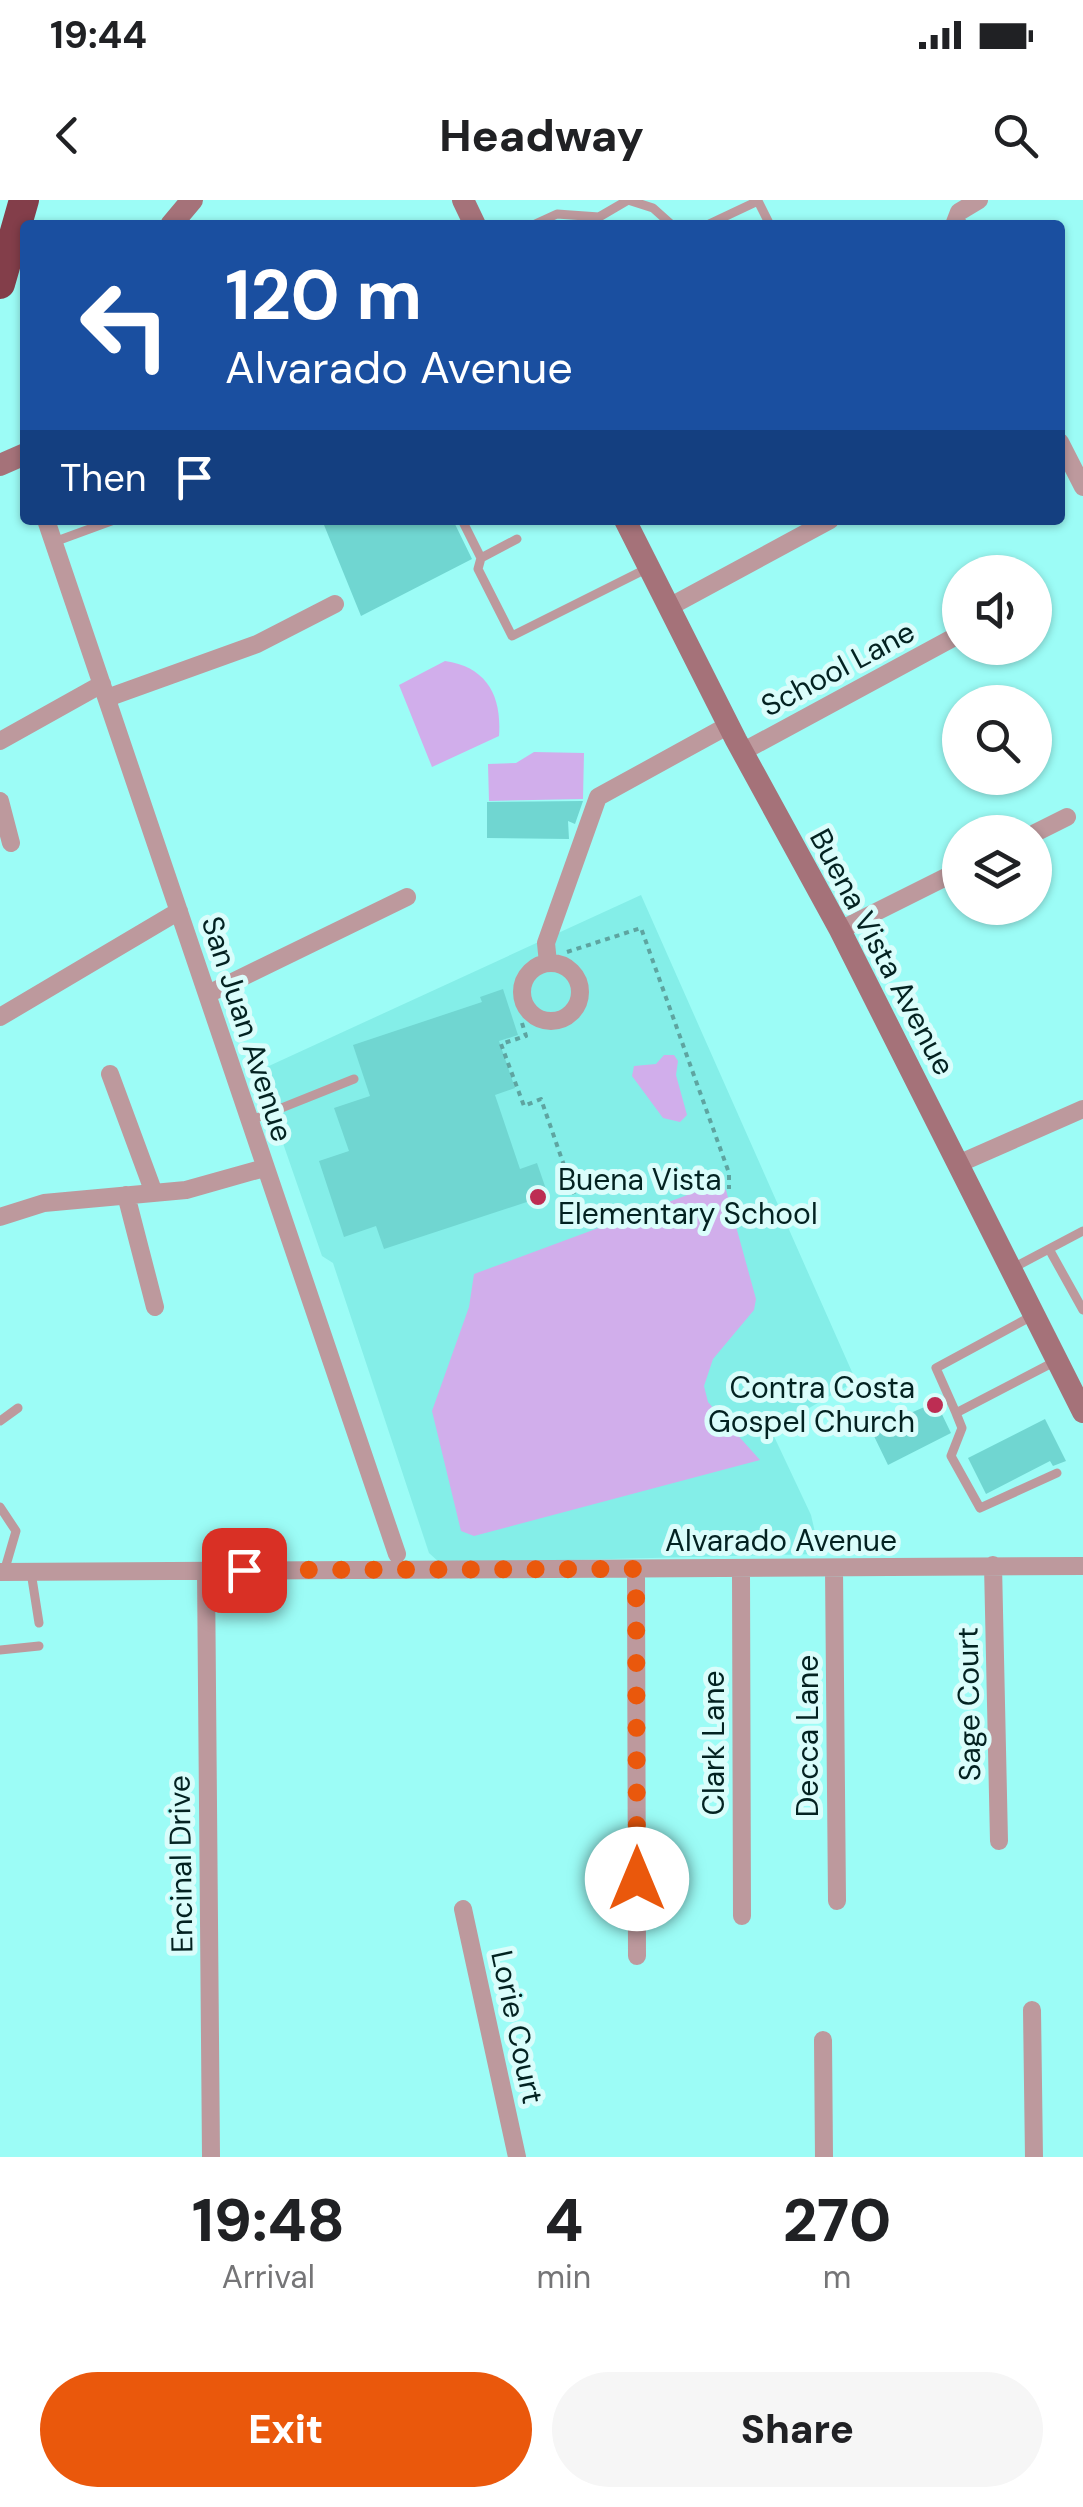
<!DOCTYPE html>
<style>
:root{--surface:#fff;--page:#f6f6f6;--text:#202124;--muted:#757577;--accent:#ea580c}
body{margin:0;font-family:"DM Sans",sans-serif;background:var(--page);color:var(--text);height:100vh;display:flex;flex-direction:column;font-size:38px;white-space:nowrap}
*{box-sizing:border-box;margin:0}
p{font-size:32px;color:var(--muted)}
.icon{flex:none;width:55px;height:55px;fill:none;stroke:currentColor;stroke-width:2;stroke-linecap:round;stroke-linejoin:round}
.map{position:relative;height:1957px;overflow:hidden}
.drawer{display:flex;flex-direction:column;background:var(--surface);flex:1}
.drawer>*{flex:none}
.banner{position:absolute;left:20px;top:20px;width:1045px;height:305px;border-radius:10px;box-shadow:0 2px 8px #0004;background:#1a4fa0;color:#fff;overflow:hidden}
.buttons{position:absolute;left:942px;top:355px;display:grid;gap:20px}
.buttons a{display:grid;place-items:center;width:110px;height:110px;border-radius:50%;background:var(--surface);box-shadow:0 2px 8px #0004;font-size:50px}
.pin{position:absolute;display:grid;place-items:center;width:85px;height:85px;color:#fff;margin:-42px;border-radius:20px;box-shadow:0 5px 15px #0006}
.me{position:absolute;width:110px;margin:-55px;rotate:0deg;stroke-linejoin:round;filter:drop-shadow(0 0 8px #0008)}
.turn{display:flex;align-items:center;gap:35px;height:210px;padding:0 40px;font-size:45px}
.turn .icon{width:130px;height:130px;stroke-width:2.5}
.turn b{display:block;font-size:70px;line-height:85px}
.then{display:flex;align-items:center;height:95px;padding:0 40px;background:#0003;gap:20px;font-size:38px}
.eta{display:flex;justify-content:space-evenly;align-items:center;height:170px;text-align:center}
.eta b{font-size:60px;font-weight:800;line-height:70px}
.button{display:flex;gap:20px;margin-top:auto;padding:20px 40px}
.button a{flex:1;height:115px;border-radius:60px;background:var(--accent);color:#fff;font-size:40px;font-weight:800;line-height:115px;text-align:center}
.button a+a{background:var(--page);color:var(--text)}
.status{display:flex;justify-content:space-between;align-items:center;height:70px;padding:0 50px;background:var(--surface);direction:ltr}
.status svg{height:28px;fill:currentColor}
header{display:flex;justify-content:space-between;align-items:center;height:130px;padding:0 40px;background:var(--surface);font-size:45px;font-weight:800}
.map>svg:first-child{display:block}
</style>
<div class="status"><b>19:44</b><svg viewBox="0 0 49 12"><path d="M0 12V9h3v3zM5 12V6h3v6zM10 12V3h3v9zM15 12V0h3v12zM26 1h20v11H26zM47 4h2v5h-2z"/></svg></div>
<header><svg class="icon" aria-label="back" viewBox="0 0 24 24"><path d="M15 5l-7 7 7 7"/></svg>Headway<svg class="icon" aria-label="search" viewBox="0 0 24 24"><circle cx="10" cy="10" r="6"/><path d="M15 15l6 6"/></svg></header>
<div class="map">
<svg width="1083" height="1957" viewBox="0 0 1083 1957">
<rect width="100%" height="100%" fill="#9cfcf6"/>
<path fill="#84eee8" d="M 641,695 L 856,1181 L 771,1230 L 811,1315 L 820,1354 L 440,1363 L 429,1353 L 333,1063 L 322,1056 L 258,871 Z"/>
<path fill="#d1aeeb" d="M 445,461 C 487,467 502,496 499,536 L 432,567 L 399,485 Z
M 534,552 L 584,553 L 583,599 L 489,601 L 488,564 L 516,563 Z
M 664,855 L 674,855 L 678,861 L 676,875 L 687,915 L 680,922 L 663,918 L 632,876 L 634,866 L 656,864 Z
M 717,984 L 726,990 L 756,1099 L 754,1110 L 713,1159 L 704,1186 L 708,1202 L 760,1260 L 474,1336 L 461,1331 L 432,1211 L 469,1107 L 474,1074 Z"/>
<path fill="#70d6d1" d="M 322,320 L 453,320 L 472,359 L 361,416 Z
M 583,601 L 575,624 L 568,621 L 569,639 L 487,638 L 487,602 Z
M 503,789 L 518,835 L 499,841 L 515,888 L 495,895 L 520,969 L 537,963 L 548,995 L 384,1049 L 376,1026 L 344,1037 L 319,961 L 349,951 L 334,908 L 370,896 L 353,845 L 482,802 L 480,797 Z
M 936,1202 L 951,1233 L 888,1265 L 871,1230 Z
M 1045,1219 L 1066,1261 L 1053,1266 L 1050,1261 L 986,1294 L 968,1258 Z"/>
<g fill="none" stroke-linecap="round" stroke-linejoin="round">
<path stroke="#5ea4a0" stroke-width="4" stroke-dasharray="5 5" stroke-linecap="butt" d="M 567,752 L 641,728 L 729,973 L 729,989
M 522,823 L 526,836 L 501,844 L 524,906 L 541,899 L 585,1026"/>
<path stroke="#bd999d" stroke-width="9" d="M 533,25 L 557,14 L 599,17 L 628,0 L 653,8 L 672,25
M 707,25 L 758,1 L 770,25
M 462,320 L 481,358 L 478,369 L 512,436 L 648,368
M 54,342 L 114,320
M 481,358 L 517,339
M 249,921 L 354,879
M 1049,1049 L 1083,1110
M 1013,1068 L 1083,1031
M 1032,1116 L 936,1168 L 956,1213 L 1054,1162
M 956,1213 L 962,1228 L 951,1256 L 980,1308 L 1057,1273
M 0,1221 L 18,1208
M 0,1307 L 16,1331 L 4,1372
M 31,1372 L 39,1423
M 0,1450 L 39,1446"/>
<path stroke="#bd999d" stroke-width="18" d="M 954,25 L 959,12 L 979,0
M 1060,242 L 1083,287
M 46,320 L 397,1354
M 671,406 L 830,320
M 107,498 L 257,444 L 335,404
M 0,541 L 102,484
M 742,552 L 960,434
M 0,601 L 11,643
M 1035,633 L 1067,617
M 840,730 L 960,670
M522 792a29 29 0 1 1 58 0a29 29 0 1 1-58 0Z
M 548,763 L 546,743 L 598,597 L 729,525
M 208,794 L 407,697
M 0,817 L 179,711
M 110,874 L 154,993
M 958,964 L 1083,909
M 126,995 L 155,1107
M 0,1017 L 44,1003 L 186,990 L 264,968
M 993,1365 L 999,1641
M 636,1369 L 637,1756
M 834,1369 L 837,1701
M 206,1370 L 211,1957
M 741,1370 L 742,1716
M 0,1372 L 1083,1366
M 463,1709 L 517,1957
M 1032,1810 L 1034,1957
M 823,1840 L 824,1957"/>
<path stroke="#a57279" stroke-width="22" d="M 463,0 L 475,25
M 171,25 L 192,0
M 0,265 L 25,254
M 625,320 L 736,540 L 840,730 L 1083,1212"/>
<path stroke="#833e4a" stroke-width="30" d="M 0,84 L 24,0"/>
</g>
<g fill="none" stroke-linecap="round" stroke-linejoin="round">
<path stroke="#ea580c" stroke-width="18" stroke-dasharray="0 32.4" d="M 244,1370 L 636,1369 L 637,1679"/>
</g>
<g fill="#bd2d53" stroke="#dafdfb" stroke-width="4">
<circle cx="538" cy="997" r="10"/>
<circle cx="935" cy="1205" r="10"/>
</g>
<g text-anchor="middle" stroke-width="10" stroke-linejoin="round" paint-order="stroke">
<g font-size="30" fill="#032221" stroke="#dafdfb">
<text transform="translate(838 469) rotate(-28)" y="10">School Lane</text>
<text transform="translate(882 752) rotate(62)" y="10">Buena Vista Avenue</text>
<text transform="translate(247 829) rotate(72)" y="10">San Juan Avenue</text>
<text x="781" y="1351">Alvarado Avenue</text>
<text transform="translate(969 1504) rotate(-91)" y="10">Sage Court</text>
<text transform="translate(808 1536) rotate(-90)" y="10">Decca Lane</text>
<text transform="translate(714 1543) rotate(-90)" y="10">Clark Lane</text>
<text transform="translate(181 1664) rotate(-91)" y="10">Encinal Drive</text>
<text transform="translate(517 1827) rotate(78)" y="10">Lorie Court</text>
</g>
<g font-size="30" fill="#032221" stroke="#dafdfb" text-anchor="start">
<text x="558" y="990">Buena Vista<tspan x="558" dy="34">Elementary School</tspan></text>
<text x="915" y="1198" text-anchor="end">Contra Costa<tspan x="915" dy="34">Gospel Church</tspan></text>
</g>
</g>
</svg>
<div class="buttons">
<a><svg class="icon" aria-label="sound" viewBox="0 0 24 24"><path d="M4 9h4l5-4v14l-5-4H4zM17 9q2 3 0 6"/></svg></a>
<a><svg class="icon" aria-label="search" viewBox="0 0 24 24"><circle cx="10" cy="10" r="6"/><path d="M15 15l6 6"/></svg></a>
<a><svg class="icon" aria-label="layers" viewBox="0 0 24 24"><path d="M12 4l9 5-9 5-9-5zM3 14l9 5 9-5"/></svg></a>
</div>
<div class="pin" style="left:244px;top:1370px;background:#d93025"><svg class="icon" aria-label="arrive" viewBox="0 0 24 24"><path d="M6 21V4h12l-3 4 3 4H6"/></svg></div>
<svg class="me" style="left:637px;top:1679px" viewBox="-20 -20 40 40"><circle r="19" fill="#fff"/><path d="M0-13L10 11 0 6-10 11z" fill="#ea580c"/></svg>
<div class="banner">
<div class="turn"><svg class="icon" aria-label="left" viewBox="0 0 24 24"><path d="M17 20v-9H6M10 6l-5 5 5 5"/></svg><div><b>120 m</b>Alvarado Avenue</div></div>
<div class="then">Then<svg class="icon" aria-label="arrive" viewBox="0 0 24 24"><path d="M6 21V4h12l-3 4 3 4H6"/></svg></div>
</div>
</div>
<section class="drawer">
<div class="eta">
<div><b>19:48</b><p>Arrival</p></div>
<div><b>4</b><p>min</p></div>
<div><b>270</b><p>m</p></div>
</div>
<div class="button"><a>Exit</a><a>Share</a></div>
</section>
